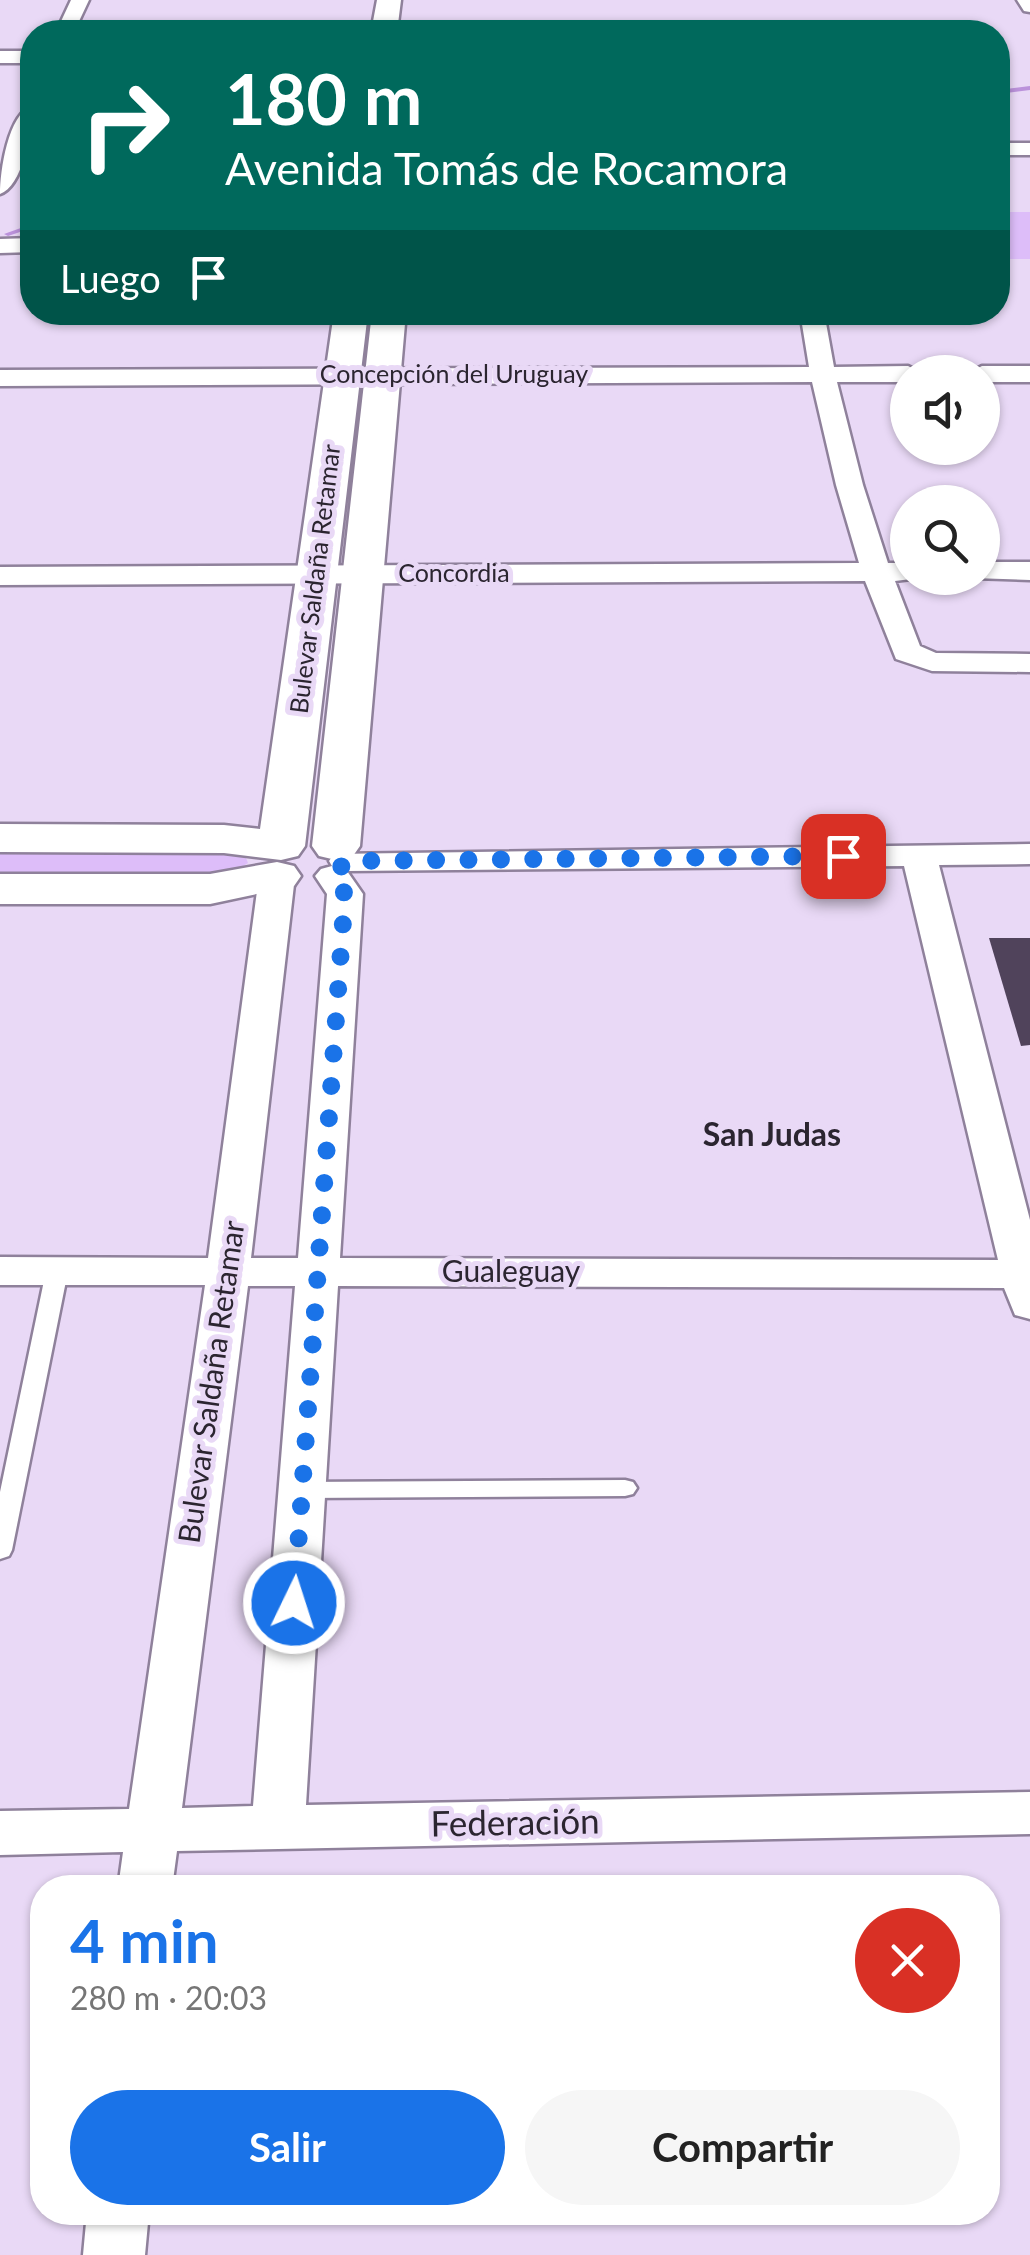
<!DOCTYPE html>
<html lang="es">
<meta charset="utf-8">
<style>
:root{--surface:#fff;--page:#f6f6f6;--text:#222;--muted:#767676;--accent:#1a73e8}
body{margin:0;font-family:Lato,sans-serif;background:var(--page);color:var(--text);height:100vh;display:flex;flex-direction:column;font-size:38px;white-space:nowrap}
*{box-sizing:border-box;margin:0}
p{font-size:32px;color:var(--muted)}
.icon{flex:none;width:55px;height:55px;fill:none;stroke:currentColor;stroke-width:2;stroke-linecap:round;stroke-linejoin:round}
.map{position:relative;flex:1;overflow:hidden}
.panel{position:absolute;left:30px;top:1875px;width:970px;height:350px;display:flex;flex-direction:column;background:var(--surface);border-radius:40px;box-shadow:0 2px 8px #0004}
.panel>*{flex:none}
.guide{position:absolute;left:20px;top:20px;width:990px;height:305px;border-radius:40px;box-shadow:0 2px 8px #0004;background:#00695c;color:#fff;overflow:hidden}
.controls{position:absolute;left:890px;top:355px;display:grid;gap:20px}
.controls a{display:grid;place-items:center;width:110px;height:110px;border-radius:50%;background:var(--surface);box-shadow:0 2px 8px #0004;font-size:50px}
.pin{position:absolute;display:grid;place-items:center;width:85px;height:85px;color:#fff;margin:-42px;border-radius:20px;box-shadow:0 5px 15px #0006}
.me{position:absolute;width:110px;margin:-55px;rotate:4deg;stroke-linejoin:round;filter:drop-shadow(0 0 8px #0008)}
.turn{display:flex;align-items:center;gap:35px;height:210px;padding:0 40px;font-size:45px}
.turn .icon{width:130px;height:130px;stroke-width:2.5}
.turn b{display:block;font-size:70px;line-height:85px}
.then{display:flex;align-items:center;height:95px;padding:0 40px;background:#0003;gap:20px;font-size:38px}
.round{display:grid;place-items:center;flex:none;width:105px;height:105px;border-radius:52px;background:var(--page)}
.head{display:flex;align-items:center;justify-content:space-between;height:170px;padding:0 40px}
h1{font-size:60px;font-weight:700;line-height:75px;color:var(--accent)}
.cta{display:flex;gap:20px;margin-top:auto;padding:20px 40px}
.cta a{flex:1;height:115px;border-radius:60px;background:var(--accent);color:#fff;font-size:40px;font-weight:700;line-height:115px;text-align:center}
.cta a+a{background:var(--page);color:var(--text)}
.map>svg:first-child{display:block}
</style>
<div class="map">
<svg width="1030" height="2255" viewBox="0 0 1030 2255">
<rect width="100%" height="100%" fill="#e9d9f6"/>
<path fill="#ddbdf9" d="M 998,212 L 1030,212 L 1030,259 L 998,259 Z
M 0,851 L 233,851 L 246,858 L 248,863 L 229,875 L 0,876 Z"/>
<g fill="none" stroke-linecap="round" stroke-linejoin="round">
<path fill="#bb92db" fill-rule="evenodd" d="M 1030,86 L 1030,90 L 998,94 L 998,90 Z
M 32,224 L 32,228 L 8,236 L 4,234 Z"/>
</g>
<path fill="#50435b" d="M 989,938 L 1030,938 L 1030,1045 L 1021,1046 Z"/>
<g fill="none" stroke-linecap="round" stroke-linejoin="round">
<g stroke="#8f819b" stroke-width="5">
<path id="lane" d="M 57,1264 L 68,1271 L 12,1550 L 9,1556 L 0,1559 L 0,1492 L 46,1271 Z
M 625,1480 L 633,1482 L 637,1488 L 633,1494 L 625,1496 L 302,1498 L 294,1496 L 290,1490 L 294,1484 L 302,1482 Z"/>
</g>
<g stroke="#8f819b" stroke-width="5">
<path id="street" d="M 71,0 L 89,0 L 74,32 L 56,32 Z
M 1017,0 L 1030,0 L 1030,12 L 1024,11 Z
M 0,51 L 32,51 L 32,63 L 0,63 Z
M 32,106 C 33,127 23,187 0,194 C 0,171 8,114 32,106 Z
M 998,143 L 1030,143 L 1030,155 L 998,155 Z
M 32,238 L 32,252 L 0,253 L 0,239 Z
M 800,312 L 824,312 L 834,367 L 908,366 L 920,372 L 908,372 L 908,382 L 837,382 L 863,485 L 888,563 L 908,563 L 908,578 L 919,578 L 895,581 L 920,646 L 936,653 L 1030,654 L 1030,672 L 932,671 L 896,659 L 865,581 L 0,585 L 0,567 L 859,563 L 836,485 L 812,382 L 0,386 L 0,370 L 809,367 Z
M 982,366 L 1030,366 L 1030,382 L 982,382 L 982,372 L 970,372 Z
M 982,562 L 1030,562 L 1030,580 L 973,578 L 982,578 Z
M 1030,844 L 1030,864 L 939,865 L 1030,1220 L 1030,1319 L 1015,1315 L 1004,1288 L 338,1286 L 306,1805 L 1030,1792 L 1030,1834 L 177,1851 L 172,1888 L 118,1888 L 123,1852 L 0,1855 L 0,1811 L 129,1809 L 205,1285 L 0,1285 L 0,1257 L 208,1258 L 259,876 L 265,869 L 277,865 L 289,869 L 295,876 L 251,1258 L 298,1258 L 327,894 L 315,876 L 321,869 L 332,866 L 329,861 L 334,854 ZM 904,866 L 998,1260 L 340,1258 L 363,894 L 347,871 ZM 248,1286 L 295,1286 L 253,1806 L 182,1808 Z
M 87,2212 L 149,2212 L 145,2255 L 83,2255 Z"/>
</g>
<g stroke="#8f819b" stroke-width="5">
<path id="secondary" d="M 377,0 L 401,0 L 397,32 L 371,32 Z
M 334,312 L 368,312 L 305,846 L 298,856 L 281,860 L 224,853 L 0,852 L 0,824 L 224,825 L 260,829 Z
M 372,312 L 406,312 L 360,846 L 353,856 L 336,860 L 319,856 L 312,846 Z
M 277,862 L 294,866 L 301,876 L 294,886 L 210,904 L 0,904 L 0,874 L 210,874 Z"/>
</g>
<use href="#lane" fill="#fff" fill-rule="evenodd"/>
<use href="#street" fill="#fff" fill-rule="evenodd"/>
<use href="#secondary" fill="#fff" fill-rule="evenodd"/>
</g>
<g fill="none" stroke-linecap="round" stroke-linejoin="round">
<path stroke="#1a73e8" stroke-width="18" stroke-dasharray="0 32.4" d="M 294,1603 L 345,894 L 333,876 L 346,861 L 843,856"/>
</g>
<g text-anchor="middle" stroke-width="10" stroke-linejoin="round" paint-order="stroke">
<g font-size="25" fill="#2b2530" stroke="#e9d9f6">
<text x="454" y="383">Concepción del Uruguay</text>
<text x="454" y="582">Concordia</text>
<text transform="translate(315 579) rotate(-83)" y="9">Bulevar Saldaña Retamar</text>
</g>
<g font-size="30" fill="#2b2530" stroke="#e9d9f6">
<text x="511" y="1282">Gualeguay</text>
<text transform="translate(212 1382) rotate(-82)" y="10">Bulevar Saldaña Retamar</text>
</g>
<g font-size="32" font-weight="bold" fill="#2b2530" stroke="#e9d9f6">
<text x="772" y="1146">San Judas</text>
</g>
<g font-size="35" fill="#2b2530" stroke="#e9d9f6">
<text transform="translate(515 1823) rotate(-1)" y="12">Federación</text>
</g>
</g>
</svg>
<div class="controls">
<a><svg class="icon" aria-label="sound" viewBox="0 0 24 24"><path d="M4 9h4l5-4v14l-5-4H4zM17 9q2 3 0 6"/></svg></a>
<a><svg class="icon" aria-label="search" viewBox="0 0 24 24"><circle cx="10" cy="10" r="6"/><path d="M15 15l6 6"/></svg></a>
</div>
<div class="pin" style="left:843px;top:856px;background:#d93025"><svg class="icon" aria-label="arrive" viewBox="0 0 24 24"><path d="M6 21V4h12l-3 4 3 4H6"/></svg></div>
<svg class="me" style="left:294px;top:1603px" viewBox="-20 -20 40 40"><circle r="17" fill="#1a73e8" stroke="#fff" stroke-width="3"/><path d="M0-11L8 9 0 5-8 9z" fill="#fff"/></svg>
<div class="guide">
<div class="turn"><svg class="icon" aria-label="right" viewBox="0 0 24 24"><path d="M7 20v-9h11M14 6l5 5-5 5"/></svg><div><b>180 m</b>Avenida Tomás de Rocamora</div></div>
<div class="then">Luego<svg class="icon" aria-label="arrive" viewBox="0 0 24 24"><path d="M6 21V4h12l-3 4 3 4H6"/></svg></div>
</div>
<section class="panel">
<div class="head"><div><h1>4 min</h1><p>280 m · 20:03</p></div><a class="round" style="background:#d93025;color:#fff"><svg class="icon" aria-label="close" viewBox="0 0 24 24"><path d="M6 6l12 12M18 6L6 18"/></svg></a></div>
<div class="cta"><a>Salir</a><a>Compartir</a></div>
</section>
</div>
